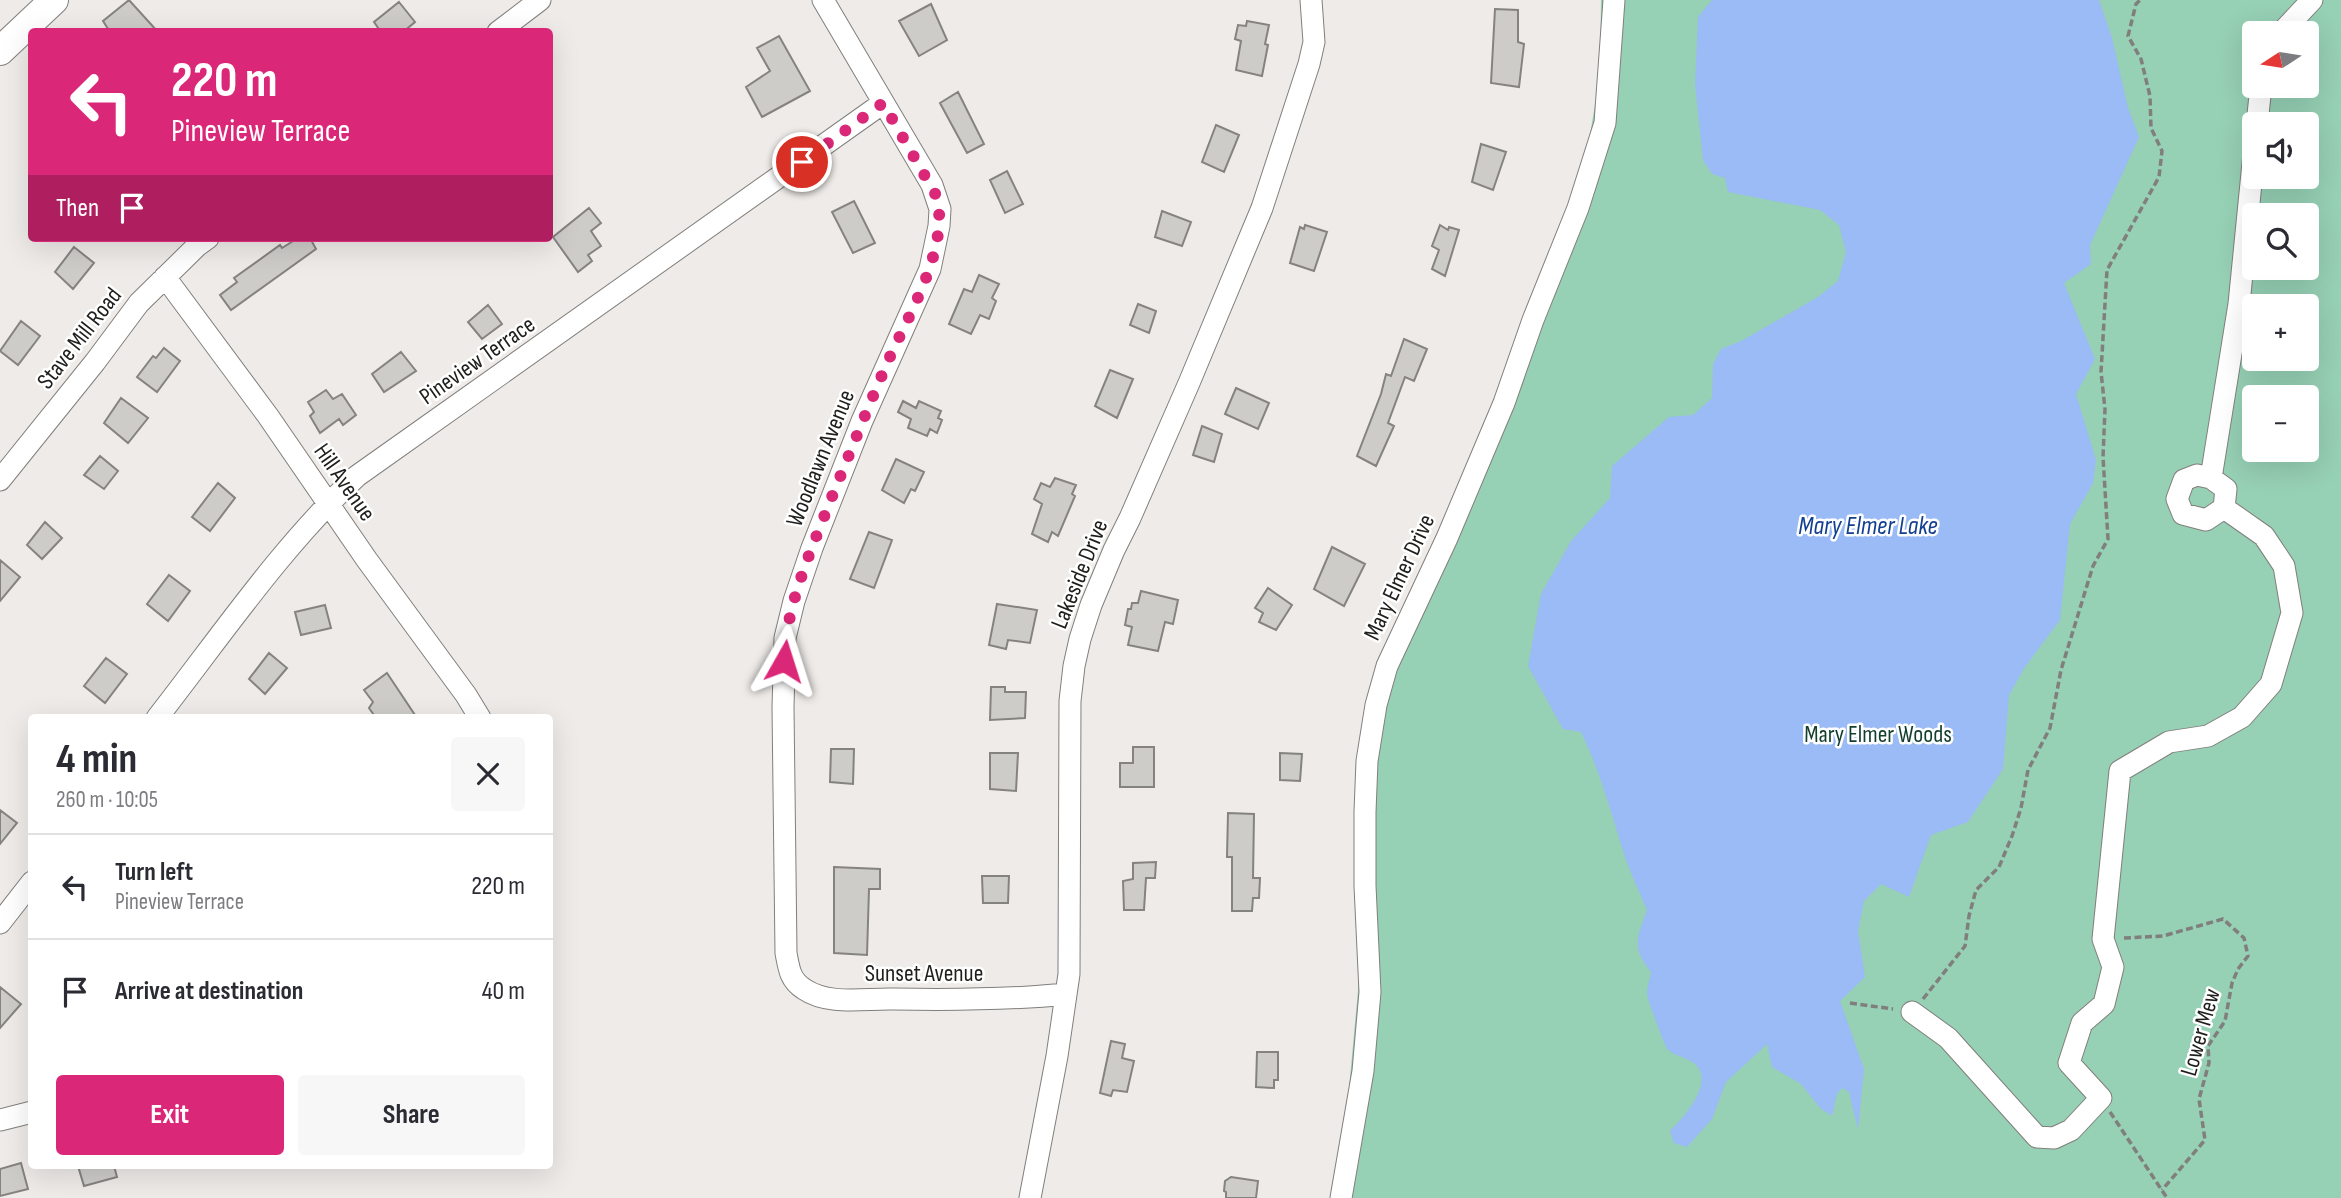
<!DOCTYPE html>
<meta charset="utf-8">
<style>
:root{--surface:#fff;--page:#f7f7f7;--text:#2b2b33;--muted:#7c7c81;--line:#e1e1e2;--accent:#db2777}
body{margin:0;font-family:"Sofia Sans Condensed",sans-serif;background:var(--page);color:var(--text);height:100vh;display:flex;flex-direction:column;font-size:26px;white-space:nowrap}
*{box-sizing:border-box;margin:0}
p{font-size:23px;color:var(--muted)}
.icon{flex:none;width:38px;height:38px;fill:none;stroke:currentColor;stroke-width:2;stroke-linecap:round;stroke-linejoin:round}
.map{position:relative;flex:1;overflow:hidden}
.drawer{position:absolute;left:28px;top:714px;width:525px;height:455px;display:flex;flex-direction:column;background:var(--surface);border-radius:7px;box-shadow:0 7px 28px #0002}
.drawer>*{flex:none}
.banner{position:absolute;left:28px;top:28px;width:525px;height:214px;border-radius:7px;box-shadow:0 7px 28px #0002;background:#db2777;color:#fff;overflow:hidden}
.needle{width:46px;rotate:258deg}
.controls{position:absolute;left:2242px;top:21px;display:grid;gap:14px}
.controls a{display:grid;place-items:center;width:77px;height:77px;border-radius:7px;background:var(--surface);box-shadow:0 7px 28px #0002;font-size:35px}
.pin{position:absolute;display:grid;place-items:center;width:60px;height:60px;color:#fff;margin:-30px;border:4px solid #fff;border-radius:50%;box-shadow:0 2px 7px #0007}
.me{position:absolute;width:77px;margin:-38px;rotate:6deg;stroke-linejoin:round;filter:drop-shadow(0 0 5px #0008)}
.turn{display:flex;align-items:center;gap:24px;height:147px;padding:0 28px;font-size:32px}
.turn .icon{width:91px;height:91px;stroke-width:2.5}
.turn b{display:block;font-size:49px;line-height:60px}
.then{display:flex;align-items:center;height:66px;padding:0 28px;background:#0003;gap:14px;font-size:26px}
.round{display:grid;place-items:center;flex:none;width:74px;height:74px;border-radius:7px;background:var(--page)}
.summary{display:flex;align-items:center;justify-content:space-between;height:119px;padding:0 28px}
h1{font-size:42px;font-weight:700;line-height:52px}
.primary-button{display:flex;gap:14px;margin-top:auto;padding:14px 28px}
.primary-button a{flex:1;height:80px;border-radius:7px;background:var(--accent);color:#fff;font-size:28px;font-weight:700;line-height:80px;text-align:center}
.primary-button a+a{background:var(--page);color:var(--text)}
ul{padding:0;list-style:none}
li{display:flex;align-items:center;gap:21px;height:105px;padding:0 28px;border-top:2px solid var(--line)}
li div{flex:1}
li b{display:block;font-size:26px}
li em{font-style:normal}
.map>svg:first-child{display:block}
</style>
<div class="map">
<svg width="2341" height="1198" viewBox="0 0 2341 1198">
<rect width="100%" height="100%" fill="#eeebe8"/>
<path fill="#96d0b5" fill-rule="evenodd" d="M 1601,0 L 2341,0 L 2341,1198 L 1339,1198 L 1376,794 L 1376,763 L 1386,682 L 1575,224 L 1600,75 ZM 2254,33 L 2306,33 L 2306,86 L 2254,86 ZM 2254,124 L 2306,124 L 2306,177 L 2254,177 ZM 2254,215 L 2306,215 L 2306,268 L 2254,268 ZM 2254,306 L 2306,306 L 2306,359 L 2254,359 ZM 2254,397 L 2306,397 L 2306,450 L 2254,450 Z"/>
<path fill="#9abbf5" d="M 1712,0 L 2099,0 L 2112,38 L 2128,108 L 2139,137 L 2090,245 L 2091,264 L 2064,283 L 2095,359 L 2076,394 L 2096,460 L 2093,483 L 2070,524 L 2060,620 L 2025,667 L 2009,695 L 2003,769 L 1968,822 L 1931,835 L 1909,897 L 1881,884 L 1864,901 L 1858,931 L 1865,977 L 1840,1001 L 1864,1069 L 1858,1130 L 1849,1092 L 1842,1088 L 1837,1094 L 1832,1116 L 1820,1108 L 1801,1084 L 1772,1067 L 1767,1044 L 1726,1082 L 1712,1119 L 1687,1147 L 1674,1143 L 1670,1131 C 1683,1118 1713,1085 1697,1066 C 1689,1057 1676,1057 1668,1050 C 1665,1047 1647,998 1647,994 C 1647,987 1650,979 1651,972 C 1631,947 1637,938 1647,910 C 1640,893 1632,877 1626,860 C 1612,816 1601,773 1581,732 L 1563,729 L 1528,666 L 1541,594 L 1571,541 L 1610,498 L 1612,466 L 1669,417 L 1693,415 L 1712,398 L 1713,364 L 1721,349 L 1743,340 L 1818,297 L 1838,281 L 1846,252 L 1839,225 L 1820,210 L 1728,192 L 1725,178 L 1712,174 L 1703,160 L 1695,84 L 1698,17 Z"/>
<path fill="#ceccc9" stroke="#858380" stroke-width="2" d="M 129,0 L 158,32 L 110,32 L 103,21 Z
M 399,2 L 415,22 L 403,32 L 381,32 L 374,22 Z
M 931,4 L 947,40 L 919,56 L 899,21 Z
M 1495,9 L 1518,10 L 1518,42 L 1524,44 L 1519,87 L 1491,83 Z
M 1247,21 L 1269,25 L 1265,44 L 1268,45 L 1262,76 L 1236,70 L 1241,41 L 1235,39 L 1238,25 L 1246,26 Z
M 779,36 L 810,91 L 762,117 L 746,87 L 770,71 L 757,48 Z
M 958,92 L 984,144 L 967,153 L 940,103 Z
M 1216,125 L 1239,135 L 1224,172 L 1202,162 Z
M 1481,144 L 1506,152 L 1493,190 L 1472,182 Z
M 1007,171 L 1023,204 L 1005,213 L 990,180 Z
M 854,201 L 875,243 L 853,253 L 832,212 Z
M 589,208 L 601,223 L 591,231 L 601,246 L 588,255 L 592,261 L 578,272 L 553,237 Z
M 1162,211 L 1191,222 L 1182,246 L 1155,237 Z
M 1305,225 L 1327,232 L 1314,271 L 1290,263 L 1300,227 L 1304,229 Z
M 1440,225 L 1448,230 L 1449,227 L 1459,230 L 1445,276 L 1432,269 L 1439,250 L 1432,246 Z
M 298,238 L 310,238 L 316,249 L 231,310 L 220,295 L 237,282 L 234,278 L 280,245 L 282,248 Z
M 74,247 L 94,263 L 73,289 L 55,272 Z
M 979,275 L 999,284 L 992,298 L 996,301 L 989,319 L 980,315 L 971,334 L 949,324 L 964,289 L 972,292 Z
M 1138,304 L 1156,311 L 1149,333 L 1130,325 Z
M 488,305 L 502,324 L 482,339 L 468,322 Z
M 21,321 L 40,336 L 18,365 L 0,351 Z
M 1404,339 L 1427,349 L 1414,381 L 1405,377 L 1388,423 L 1394,426 L 1376,466 L 1357,456 L 1381,394 L 1386,374 L 1391,376 Z
M 164,348 L 180,361 L 157,392 L 137,377 L 153,356 L 156,358 Z
M 401,352 L 416,371 L 384,392 L 372,374 Z
M 1110,370 L 1133,379 L 1117,418 L 1095,406 Z
M 1236,388 L 1269,403 L 1258,429 L 1225,414 Z
M 326,390 L 333,399 L 342,394 L 356,415 L 343,425 L 339,419 L 320,433 L 310,416 L 314,412 L 308,402 Z
M 121,398 L 148,418 L 128,443 L 104,423 Z
M 903,401 L 916,408 L 919,401 L 941,411 L 938,418 L 942,420 L 937,433 L 930,429 L 927,436 L 908,428 L 911,419 L 898,412 Z
M 1202,426 L 1222,434 L 1214,462 L 1193,455 Z
M 100,456 L 118,471 L 104,489 L 84,475 Z
M 896,459 L 924,472 L 915,491 L 911,489 L 904,503 L 882,490 Z
M 1055,478 L 1076,485 L 1072,494 L 1075,496 L 1058,536 L 1052,532 L 1048,542 L 1032,534 L 1042,504 L 1034,499 L 1041,483 L 1050,487 Z
M 218,483 L 235,498 L 210,531 L 192,517 Z
M 45,522 L 62,538 L 42,559 L 27,545 Z
M 869,532 L 892,540 L 874,588 L 850,579 Z
M 1332,547 L 1365,564 L 1344,606 L 1314,589 Z
M 0,560 L 20,577 L 0,601 Z
M 169,575 L 190,591 L 168,621 L 147,604 Z
M 1268,588 L 1292,605 L 1276,630 L 1259,622 L 1263,613 L 1255,608 Z
M 1141,591 L 1178,600 L 1173,624 L 1165,622 L 1158,651 L 1128,645 L 1132,627 L 1125,625 L 1128,609 L 1131,609 L 1132,603 L 1138,603 Z
M 997,604 L 1037,610 L 1030,643 L 1008,640 L 1006,649 L 989,645 Z
M 325,605 L 331,628 L 301,635 L 295,612 Z
M 269,653 L 287,668 L 265,694 L 249,679 Z
M 106,658 L 127,674 L 105,703 L 84,686 Z
M 387,673 L 417,718 L 376,718 L 369,708 L 373,702 L 364,690 Z
M 991,687 L 1005,687 L 1005,692 L 1026,692 L 1025,718 L 990,720 Z
M 1133,747 L 1154,747 L 1154,787 L 1120,787 L 1120,763 L 1133,763 Z
M 831,749 L 854,749 L 853,784 L 830,782 Z
M 990,753 L 1018,753 L 1016,791 L 990,789 Z
M 1280,753 L 1302,754 L 1300,781 L 1280,780 Z
M 0,810 L 17,823 L 0,844 Z
M 1228,813 L 1254,814 L 1253,878 L 1260,878 L 1259,898 L 1253,898 L 1252,911 L 1232,911 L 1232,857 L 1227,857 Z
M 1156,862 L 1155,878 L 1146,878 L 1144,910 L 1124,910 L 1123,881 L 1133,879 L 1133,863 Z
M 834,867 L 880,869 L 880,889 L 869,889 L 867,955 L 834,953 Z
M 982,876 L 1009,876 L 1008,903 L 983,903 Z
M 0,987 L 21,1004 L 0,1028 Z
M 1111,1041 L 1125,1044 L 1122,1058 L 1134,1061 L 1127,1092 L 1113,1090 L 1111,1096 L 1100,1093 Z
M 1257,1052 L 1278,1052 L 1278,1080 L 1274,1080 L 1274,1088 L 1256,1087 Z
M 21,1163 L 28,1189 L 0,1196 L 0,1169 Z
M 78,1166 L 114,1166 L 117,1177 L 84,1186 Z
M 1231,1177 L 1258,1181 L 1256,1198 L 1226,1198 L 1226,1192 L 1224,1191 L 1225,1181 Z"/>
<g fill="none" stroke-linecap="round" stroke-linejoin="round">
<g stroke="#817f7c" stroke-width="23">
<path id="minor" d="M 823,0 L 932,185 L 940,209 L 939,226 L 930,269 L 862,421 L 812,548 L 794,601 L 785,638 L 783,707 L 786,953 C 789,969 790,980 804,989 C 829,1006 865,998 894,999 C 952,1000 1008,1000 1066,994
M 498,32 L 540,0
M 2281,33 L 2312,0
M 2257,124 L 2261,86
M 165,277 L 268,416 L 367,560 L 466,695 L 480,718
M 2197,475 L 2211,478 L 2226,489 L 2224,508 L 2206,520 L 2183,514 L 2177,499 L 2184,480 Z
M 2211,478 L 2239,304 L 2254,153
M 0,480 L 95,362 L 139,303 L 197,246 L 208,238
M 157,718 C 221,636 281,547 357,476 L 883,103
M 0,923 L 32,882
M 1912,1012 L 1948,1038 L 2037,1137 L 2054,1138 L 2071,1130 L 2101,1098 L 2069,1063 L 2082,1023 L 2104,1004 L 2113,967 L 2103,939 L 2120,771 L 2169,742 L 2208,736 L 2242,717 L 2271,684 L 2292,613 L 2284,566 L 2264,536 L 2224,508
M 0,1120 L 32,1112
M 1030,1198 L 1057,1056 L 1069,974 L 1070,701 L 1074,666 L 1080,639 L 1091,605 L 1114,550 L 1130,518 L 1189,383 L 1262,208 L 1309,64 L 1314,42 L 1311,0
M 1341,1198 L 1363,1071 L 1370,992 L 1365,886 L 1365,812 L 1367,761 L 1376,705 L 1387,666 L 1447,538 L 1504,403 L 1533,320 L 1578,208 L 1605,123 L 1614,0"/>
</g>
<g stroke="#817f7c" stroke-width="30">
<path id="major" d="M 0,51 L 54,0"/>
</g>
<path stroke="#817f7d" stroke-width="3.5" stroke-dasharray="7 3.5" stroke-linecap="butt" d="M 2124,938 L 2163,936 L 2223,919 L 2244,938 L 2248,956 L 2238,969 L 2232,983 L 2225,1021 L 2208,1046 L 2209,1063 L 2199,1099 L 2205,1140 L 2162,1190
M 1923,999 L 1965,946 L 1969,916 L 1976,890 L 1999,867 L 2012,836 L 2021,808 L 2028,770 L 2050,728 L 2061,670 L 2093,566 L 2108,539 L 2103,457 L 2105,409 L 2101,372 L 2107,270 L 2159,177 L 2162,151 L 2151,128 L 2150,96 L 2141,59 L 2128,36 L 2136,4 L 2140,0
M 1850,1003 L 1893,1009
M 2110,1112 L 2167,1198"/>
<use href="#minor" stroke="#fff" stroke-width="21"/>
<use href="#major" stroke="#fff" stroke-width="28"/>
</g>
<g fill="none" stroke-linecap="round" stroke-linejoin="round">
<path stroke="#db2777" stroke-width="12" stroke-dasharray="0 21.6" d="M 784,661 C 786,605 811,551 831,499 C 850,453 868,407 888,361 C 909,314 949,249 937,197 L 883,103 L 802,162"/>
</g>
<g text-anchor="middle" stroke-width="5" stroke-linejoin="round" paint-order="stroke">
<g font-size="24" fill="#1e1e1c" stroke="#fff">
<text transform="translate(79 338) rotate(-52)" y="8">Stave Mill Road</text>
<text transform="translate(477 360) rotate(-35)" y="8">Pineview Terrace</text>
<text transform="translate(820 458) rotate(-68)" y="8">Woodlawn Avenue</text>
<text transform="translate(345 482) rotate(55)" y="8">Hill Avenue</text>
<text transform="translate(1079 574) rotate(-68)" y="8">Lakeside Drive</text>
<text transform="translate(1399 577) rotate(-65)" y="8">Mary Elmer Drive</text>
<text x="924" y="981">Sunset Avenue</text>
<text transform="translate(2200 1032) rotate(-74)" y="8">Lower Mew</text>
</g>
<g font-size="24" fill="#123e2d" stroke="#fff">
<text x="1878" y="742">Mary Elmer Woods</text>
</g>
<g font-size="26" font-style="italic" fill="#133f90" stroke="#fff">
<text x="1868" y="534">Mary Elmer Lake</text>
</g>
</g>
</svg>
<div class="controls">
<a><svg class="needle" viewBox="-14 -14 28 28"><path d="M0-13l5 13h-10z" fill="#e53935"/><path d="M0 13l5-13h-10z" fill="#7c7c81"/></svg></a>
<a><svg class="icon" aria-label="sound" viewBox="0 0 24 24"><path d="M4 9h4l5-4v14l-5-4H4zM17 9q2 3 0 6"/></svg></a>
<a><svg class="icon" aria-label="search" viewBox="0 0 24 24"><circle cx="10" cy="10" r="6"/><path d="M15 15l6 6"/></svg></a>
<a>+</a>
<a>−</a>
</div>
<div class="pin" style="left:802px;top:162px;background:#d93025"><svg class="icon" aria-label="arrive" viewBox="0 0 24 24"><path d="M6 21V4h12l-3 4 3 4H6"/></svg></div>
<svg class="me" style="left:784px;top:661px" viewBox="-20 -20 40 40"><path d="M0-17L14 15 0 8-14 15z" fill="#db2777" stroke="#fff" stroke-width="4"/></svg>
<div class="banner">
<div class="turn"><svg class="icon" aria-label="left" viewBox="0 0 24 24"><path d="M17 20v-9H6M10 6l-5 5 5 5"/></svg><div><b>220 m</b>Pineview Terrace</div></div>
<div class="then">Then<svg class="icon" aria-label="arrive" viewBox="0 0 24 24"><path d="M6 21V4h12l-3 4 3 4H6"/></svg></div>
</div>
<section class="drawer">
<div class="summary"><div><h1>4 min</h1><p>260 m · 10:05</p></div><a class="round"><svg class="icon" aria-label="close" viewBox="0 0 24 24"><path d="M6 6l12 12M18 6L6 18"/></svg></a></div>
<ul>
<li><svg class="icon" aria-label="left" viewBox="0 0 24 24"><path d="M17 20v-9H6M10 6l-5 5 5 5"/></svg><div><b>Turn left</b><p>Pineview Terrace</p></div><em>220 m</em></li>
<li><svg class="icon" aria-label="arrive" viewBox="0 0 24 24"><path d="M6 21V4h12l-3 4 3 4H6"/></svg><div><b>Arrive at destination</b></div><em>40 m</em></li>
</ul>
<div class="primary-button"><a>Exit</a><a>Share</a></div>
</section>
</div>
